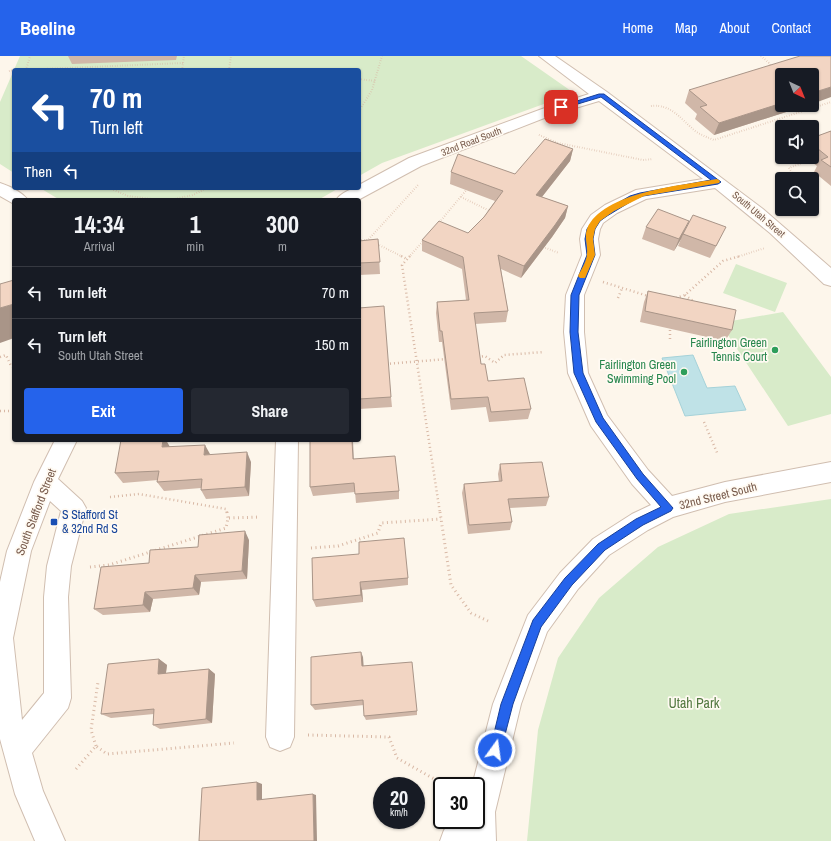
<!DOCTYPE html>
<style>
:root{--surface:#171b24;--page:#242831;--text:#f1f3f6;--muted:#9ea1a6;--line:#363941;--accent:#2563eb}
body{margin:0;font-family:"Archivo Narrow",sans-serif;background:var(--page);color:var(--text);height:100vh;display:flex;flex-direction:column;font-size:15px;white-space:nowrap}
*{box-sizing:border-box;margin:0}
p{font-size:13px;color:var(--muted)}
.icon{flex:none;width:22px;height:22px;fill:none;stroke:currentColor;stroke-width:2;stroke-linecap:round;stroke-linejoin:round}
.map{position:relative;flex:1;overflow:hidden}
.sheet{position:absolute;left:12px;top:142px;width:349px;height:244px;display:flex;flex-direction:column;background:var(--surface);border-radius:4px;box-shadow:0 1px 3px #0004}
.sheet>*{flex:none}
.banner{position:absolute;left:12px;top:12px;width:349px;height:122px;border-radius:4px;box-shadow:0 1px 3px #0004;background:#1a4fa0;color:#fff;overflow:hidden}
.needle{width:26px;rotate:137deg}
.tools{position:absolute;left:775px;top:12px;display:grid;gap:8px}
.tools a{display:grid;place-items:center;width:44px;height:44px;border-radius:4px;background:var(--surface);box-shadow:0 1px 3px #0004;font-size:20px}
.speed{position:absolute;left:373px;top:721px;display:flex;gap:8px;font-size:20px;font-weight:700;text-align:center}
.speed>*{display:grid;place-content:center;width:52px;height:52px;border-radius:50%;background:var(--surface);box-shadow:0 1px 3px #0004;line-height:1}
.speed small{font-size:10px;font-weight:400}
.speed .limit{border:2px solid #111;border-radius:6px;background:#fff;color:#111}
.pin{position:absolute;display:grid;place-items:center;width:34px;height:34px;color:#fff;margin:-17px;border-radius:8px;box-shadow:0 2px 6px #0006}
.me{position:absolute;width:44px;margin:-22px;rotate:14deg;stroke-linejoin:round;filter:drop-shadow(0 0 3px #0008)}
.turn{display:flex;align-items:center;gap:14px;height:84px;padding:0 12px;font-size:18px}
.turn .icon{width:52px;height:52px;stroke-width:2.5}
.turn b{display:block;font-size:28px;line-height:34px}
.then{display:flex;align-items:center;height:38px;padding:0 12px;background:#0003;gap:8px;font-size:15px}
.eta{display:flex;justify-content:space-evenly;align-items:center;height:68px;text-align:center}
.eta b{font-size:24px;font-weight:700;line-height:28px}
.primary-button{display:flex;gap:8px;margin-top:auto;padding:8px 12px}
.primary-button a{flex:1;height:46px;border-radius:4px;background:var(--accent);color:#fff;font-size:16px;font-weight:700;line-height:46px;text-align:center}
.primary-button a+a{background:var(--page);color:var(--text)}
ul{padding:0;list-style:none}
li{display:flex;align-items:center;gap:12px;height:52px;padding:0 12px;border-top:1px solid var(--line)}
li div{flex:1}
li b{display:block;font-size:15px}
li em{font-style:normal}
header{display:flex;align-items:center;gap:24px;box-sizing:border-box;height:56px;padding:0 20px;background:var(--accent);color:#fff}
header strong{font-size:19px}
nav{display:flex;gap:22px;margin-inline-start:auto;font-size:14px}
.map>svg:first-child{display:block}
</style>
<header>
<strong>Beeline</strong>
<nav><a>Home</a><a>Map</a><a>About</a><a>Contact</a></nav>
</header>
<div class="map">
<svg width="831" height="785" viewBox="0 0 831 785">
<rect width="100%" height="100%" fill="#fdf6eb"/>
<path fill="#d8ebc9" d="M 20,0 L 521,0 L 574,37 L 382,107 L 359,120 L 359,14 L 14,14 L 14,117 L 0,108 L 0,46 Z
M 40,132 L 339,132 L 318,144 L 60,144 Z
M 736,208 L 787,227 L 775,256 L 723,237 Z
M 783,256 L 831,321 L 831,358 L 788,370 L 720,267 Z
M 831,443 L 831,785 L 527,785 L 538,674 L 558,602 L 599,542 L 658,491 L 729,458 Z"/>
<path fill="#bfe2e7" stroke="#a5d2d9" d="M 693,299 L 707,332 L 735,330 L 746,354 L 685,360 L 662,302 Z"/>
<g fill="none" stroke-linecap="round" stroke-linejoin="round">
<g stroke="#d0beb0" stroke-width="2">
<path id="minor" d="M 539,0 L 555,0 L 607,36 L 763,153 L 831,212 L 831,230 L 824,228 L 770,177 L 715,132 L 646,143 L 617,157 L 603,167 L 600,173 L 598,183 L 600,199 L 584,239 L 584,276 L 588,317 L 607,359 L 648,414 L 672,440 L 725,426 L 831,406 L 831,426 L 725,446 L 673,461 L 648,474 L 609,499 L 578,533 L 547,576 L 521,648 L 495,756 L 496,785 L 440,785 L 444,774 L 454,764 L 476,764 L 476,730 L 472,730 L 493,648 L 528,559 L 560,517 L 593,483 L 632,458 L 651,449 L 632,428 L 591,370 L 568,317 L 564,276 L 566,239 L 582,199 L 580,183 L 582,173 L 591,159 L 605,149 L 636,134 L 703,123 L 599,45 L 552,59 L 421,110 L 358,144 L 336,144 C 341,137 351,132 359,132 L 359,129 L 409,102 L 542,53 L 589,38 Z
M 0,127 C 9,130 22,136 28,144 L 14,144 L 14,148 L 0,140 Z
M 55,384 L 77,384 L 58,423 L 82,445 L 86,452 L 71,510 L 68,541 L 71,642 L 68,652 L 32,697 L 43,735 L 65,785 L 35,785 L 15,738 L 0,683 L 0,526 L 7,495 L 34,426 ZM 50,445 L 61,455 L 47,510 L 44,541 L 44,637 L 22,664 L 13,582 L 31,495 Z
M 276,384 L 298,384 L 294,681 L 290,691 L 280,695 L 270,691 L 266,681 Z"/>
</g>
<path stroke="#d8b8a5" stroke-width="2" stroke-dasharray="0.5 2" stroke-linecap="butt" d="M 761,0 L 769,7 L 771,12
M 20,14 L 183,7
M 26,14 L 30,0
M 182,14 L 184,0
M 229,14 L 231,0
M 9,15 L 14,14
M 359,23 L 375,25
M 651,50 C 671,48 680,62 694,74 C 700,79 707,81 714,84 L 831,46
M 359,55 L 372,34 L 382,0
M 539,79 L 558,87 L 643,104 L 653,103
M 796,101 L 802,107 L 789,112 L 796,123
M 109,132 L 128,140 L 159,144
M 461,141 L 490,155
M 170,144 L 193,139 L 207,132
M 438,168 L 468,132
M 359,184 L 368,184 L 419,128
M 375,187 L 403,201
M 543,191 L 559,197
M 409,201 L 424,184
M 737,201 L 765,192"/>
<path stroke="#d8b8a5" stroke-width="2.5" stroke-dasharray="1 3" stroke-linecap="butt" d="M 401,200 L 407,203
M 410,200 L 402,209 L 440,457
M 603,226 L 648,240
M 685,239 L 693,245
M 618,242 L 622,232
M 676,242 L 685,239 L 723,205 L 740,200
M 670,270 L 670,284
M 0,301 L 6,299 L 11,310 L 14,312
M 478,301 L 485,300 L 495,307 L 504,299 L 544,296
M 386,308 L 447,303
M 0,355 L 14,355
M 704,366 L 718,399
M 110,441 L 139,438 L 226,453 L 227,457"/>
<path stroke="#d8b8a5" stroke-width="3" stroke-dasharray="1 3.5" stroke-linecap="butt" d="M 227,456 L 228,462
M 440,456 L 451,529 L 471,557 L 488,565
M 311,492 L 338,490 L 378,477 L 381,467 L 441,463
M 90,511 L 109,509 L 226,472 L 228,462 L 260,461
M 308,679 L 389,681 L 397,702 L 436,724
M 96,690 L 91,674 L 98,626
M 76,713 L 96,690 L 107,698 L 234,687"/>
<use href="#minor" fill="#fff" fill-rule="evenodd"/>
</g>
<path fill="#d0b7a8" d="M 68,0 L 177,0 L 176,4 L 72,8 Z
M 689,34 L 782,49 L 808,49 L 714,79 L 695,63 L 697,58 L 685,47 Z
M 831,75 L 831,130 L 814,116 L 817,110 L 805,101 L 812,101 L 812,82 Z
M 573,93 L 570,105 L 542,141 L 568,150 L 565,162 L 552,181 L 521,222 L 501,213 L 508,255 L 506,266 L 475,268 L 481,308 L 488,325 L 531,353 L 528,363 L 489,366 L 486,351 L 451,354 L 442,286 L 439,286 L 436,257 L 437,246 L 466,244 L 462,213 L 422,195 L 422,184 L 468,177 L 484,161 L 495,145 L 450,128 L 451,116 L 515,118 Z
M 646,171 L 720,183 L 710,202 L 678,190 L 681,183 L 674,195 L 642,183 Z
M 378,183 L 380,218 L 359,219 L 359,185 Z
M 648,235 L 732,274 L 725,285 L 640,266 L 644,246 Z
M 359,252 L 391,341 L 392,351 L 359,353 Z
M 170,391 L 210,399 L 251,406 L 249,440 L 206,443 L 201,434 L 201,432 L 164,435 L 157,426 L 158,424 L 123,427 L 115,417 Z
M 354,403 L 399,435 L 399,443 L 356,447 L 355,436 L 313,440 L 310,431 Z
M 500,408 L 549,441 L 546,450 L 510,452 L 512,466 L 510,474 L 468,478 L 462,437 L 464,428 L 499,426 L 498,418 Z
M 249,484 L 247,523 L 201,526 L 199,539 L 153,543 L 150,556 L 103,559 L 94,553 L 149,507 L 198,491 Z
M 312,502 L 408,522 L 408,529 L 362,534 L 363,546 L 316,551 L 313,544 Z
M 363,601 L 363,610 L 417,655 L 417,659 L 366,664 L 364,660 L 364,649 L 315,654 L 311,649 Z
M 159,603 L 167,609 L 166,617 L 209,613 L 215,618 L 212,667 L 160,673 L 153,669 L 154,658 L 111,662 L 101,658 Z"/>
<path fill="#a99588" d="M 831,31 L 831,41 L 812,48 L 812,37 Z
M 782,47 L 782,49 L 808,49 L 714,79 L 719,67 Z
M 573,93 L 570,105 L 534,151 L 536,139 Z
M 568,150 L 565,162 L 552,181 L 521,222 L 524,210 Z
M 689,165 L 681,183 L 674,195 L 679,183 Z
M 14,248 L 14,282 L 0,287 L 0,252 Z
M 163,384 L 166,384 L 170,391 L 162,391 Z
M 352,384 L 353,384 L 354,412 L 353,403 Z
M 205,389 L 210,398 L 204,399 Z
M 247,396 L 251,406 L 249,440 L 245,431 Z
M 245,475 L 249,484 L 247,523 L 242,515 Z
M 195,519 L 201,526 L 199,539 L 193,532 Z
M 360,526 L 362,534 L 363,546 L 361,539 Z
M 145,536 L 153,543 L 150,556 L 143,549 Z
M 361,596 L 363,601 L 364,615 L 362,610 Z
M 159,603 L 167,609 L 165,623 L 158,618 Z
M 209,613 L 215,618 L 212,667 L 206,663 Z
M 257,726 L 262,728 L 262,746 L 257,744 Z
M 313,738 L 316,739 L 317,785 L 314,785 Z"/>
<path fill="#f2d5c3" stroke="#a99588" d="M 800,0 L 831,0 L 831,31 L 812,37 L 812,19 L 782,19 L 782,47 L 719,67 L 700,51 L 707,49 L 689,34 Z
M 831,75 L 831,111 L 821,104 L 828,101 L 812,88 L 812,82 Z
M 545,83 L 573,93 L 536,139 L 568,150 L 555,169 L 524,210 L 498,199 L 508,255 L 474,257 L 481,308 L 485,308 L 488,325 L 524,322 L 531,353 L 491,356 L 488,341 L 451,343 L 442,275 L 440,275 L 437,246 L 469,244 L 463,201 L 422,184 L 439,165 L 468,177 L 484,161 L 503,135 L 451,116 L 458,98 L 515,118 Z
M 658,153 L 689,165 L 679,183 L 646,171 Z
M 693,159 L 726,171 L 716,190 L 683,178 Z
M 378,183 L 380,206 L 359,207 L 359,185 Z
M 14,224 L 14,248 L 0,252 L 0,228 Z
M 648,235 L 736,254 L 732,274 L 645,255 Z
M 384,250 L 391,341 L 359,343 L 359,252 Z
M 121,384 L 163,384 L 162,391 L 205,389 L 204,399 L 247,396 L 245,431 L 201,434 L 202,423 L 157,426 L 159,415 L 115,417 Z
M 310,384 L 352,384 L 353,403 L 395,400 L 399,435 L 355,438 L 354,427 L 310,431 Z
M 542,406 L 549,441 L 508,443 L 512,466 L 469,469 L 464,428 L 502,425 L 500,408 Z
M 245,475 L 242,515 L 195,519 L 193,532 L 145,536 L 143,549 L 94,553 L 101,511 L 149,507 L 150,494 L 198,491 L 199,479 Z
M 404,482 L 408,522 L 360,526 L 361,539 L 313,544 L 312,502 L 359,498 L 359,486 Z
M 361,596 L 362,610 L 412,606 L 417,655 L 364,660 L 363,644 L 311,649 L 311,601 Z
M 159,603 L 158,618 L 209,613 L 206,663 L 153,669 L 154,653 L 101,658 L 108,608 Z
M 257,726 L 257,744 L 313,738 L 314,785 L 199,785 L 202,732 Z"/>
<path fill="#2563eb" stroke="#184099" d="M 599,38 L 604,38 L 721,126 L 718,128 L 643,140 L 635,143 L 607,160 L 600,165 L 595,173 L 593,183 L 595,199 L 579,239 L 578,276 L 583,317 L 603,362 L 643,418 L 673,452 L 671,455 L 643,469 L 605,494 L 572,529 L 541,571 L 513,648 L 501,694 L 499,698 L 495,700 L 491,698 L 490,694 L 501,648 L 533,564 L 565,522 L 598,488 L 636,463 L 661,451 L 637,423 L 596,366 L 574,317 L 570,276 L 571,239 L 587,199 L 585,183 L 587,173 L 595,162 L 602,156 L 630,140 L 640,137 L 711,124 L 601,41 L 561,53 L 558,51 Z"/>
<path fill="#f59e0b" d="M 717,123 L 720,125 L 719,127 L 644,140 L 614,155 L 600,165 L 595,173 L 593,183 L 595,199 L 585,222 L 580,222 L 578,220 C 581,214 587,205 587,198 C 588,189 584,182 587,173 C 602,136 683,129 717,123 Z"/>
<g fill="#2e9e5b" stroke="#fffaf2" stroke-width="1.5">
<circle cx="775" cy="294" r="4"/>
<circle cx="684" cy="316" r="4"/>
</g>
<rect fill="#1a4fb4" stroke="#fffaf2" stroke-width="1.5" x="50" y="462" width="8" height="8" rx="2"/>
<g text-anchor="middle" stroke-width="3.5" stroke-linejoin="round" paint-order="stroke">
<g font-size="10" fill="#795c4d" stroke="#fffaf2">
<text transform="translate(471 85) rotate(-21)" y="4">32nd Road South</text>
<text transform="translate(759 158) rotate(40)" y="4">South Utah Street</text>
</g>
<g font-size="12" fill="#27864d" stroke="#fffaf2" text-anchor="end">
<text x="767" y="291">Fairlington Green<tspan x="767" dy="14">Tennis Court</tspan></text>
<text x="676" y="313">Fairlington Green<tspan x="676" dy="14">Swimming Pool</tspan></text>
</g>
<g font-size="12" fill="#795c4d" stroke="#fffaf2">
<text transform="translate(718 440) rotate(-14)" y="4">32nd Street South</text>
<text transform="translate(36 456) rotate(-69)" y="4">South Stafford Street</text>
</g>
<g font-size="12" fill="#164399" stroke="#fffaf2" text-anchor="start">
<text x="62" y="463">S Stafford St<tspan x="62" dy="14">&amp; 32nd Rd S</tspan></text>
</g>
<g font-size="14" fill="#537941" stroke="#fffaf2">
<text x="694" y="652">Utah Park</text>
</g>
</g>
</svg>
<div class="tools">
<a><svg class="needle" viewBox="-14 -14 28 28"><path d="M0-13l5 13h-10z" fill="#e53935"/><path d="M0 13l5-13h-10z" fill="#9ea1a6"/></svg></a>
<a><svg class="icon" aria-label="sound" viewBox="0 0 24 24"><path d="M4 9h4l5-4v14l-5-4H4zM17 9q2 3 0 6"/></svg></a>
<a><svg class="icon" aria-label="search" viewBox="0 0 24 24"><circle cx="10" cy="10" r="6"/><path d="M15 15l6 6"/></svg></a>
</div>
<div class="speed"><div>20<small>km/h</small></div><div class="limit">30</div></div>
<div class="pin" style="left:561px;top:51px;background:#d93025"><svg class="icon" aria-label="arrive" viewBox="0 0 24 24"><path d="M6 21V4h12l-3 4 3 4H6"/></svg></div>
<svg class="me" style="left:495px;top:694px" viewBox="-20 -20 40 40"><circle r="17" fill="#2563eb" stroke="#fff" stroke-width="3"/><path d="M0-11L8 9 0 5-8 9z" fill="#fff"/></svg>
<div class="banner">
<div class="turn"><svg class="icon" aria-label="left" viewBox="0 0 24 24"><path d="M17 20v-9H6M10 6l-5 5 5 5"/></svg><div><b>70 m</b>Turn left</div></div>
<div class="then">Then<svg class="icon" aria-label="left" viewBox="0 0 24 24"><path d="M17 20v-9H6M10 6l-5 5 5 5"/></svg></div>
</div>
<section class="sheet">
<div class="eta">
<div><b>14:34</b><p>Arrival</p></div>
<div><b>1</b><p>min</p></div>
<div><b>300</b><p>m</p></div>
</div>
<ul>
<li><svg class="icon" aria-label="left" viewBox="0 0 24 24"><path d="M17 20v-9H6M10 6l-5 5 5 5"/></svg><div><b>Turn left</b></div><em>70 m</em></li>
<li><svg class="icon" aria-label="left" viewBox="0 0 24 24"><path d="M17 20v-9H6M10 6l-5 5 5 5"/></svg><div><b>Turn left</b><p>South Utah Street</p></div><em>150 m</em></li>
</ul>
<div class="primary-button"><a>Exit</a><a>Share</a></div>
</section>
</div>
